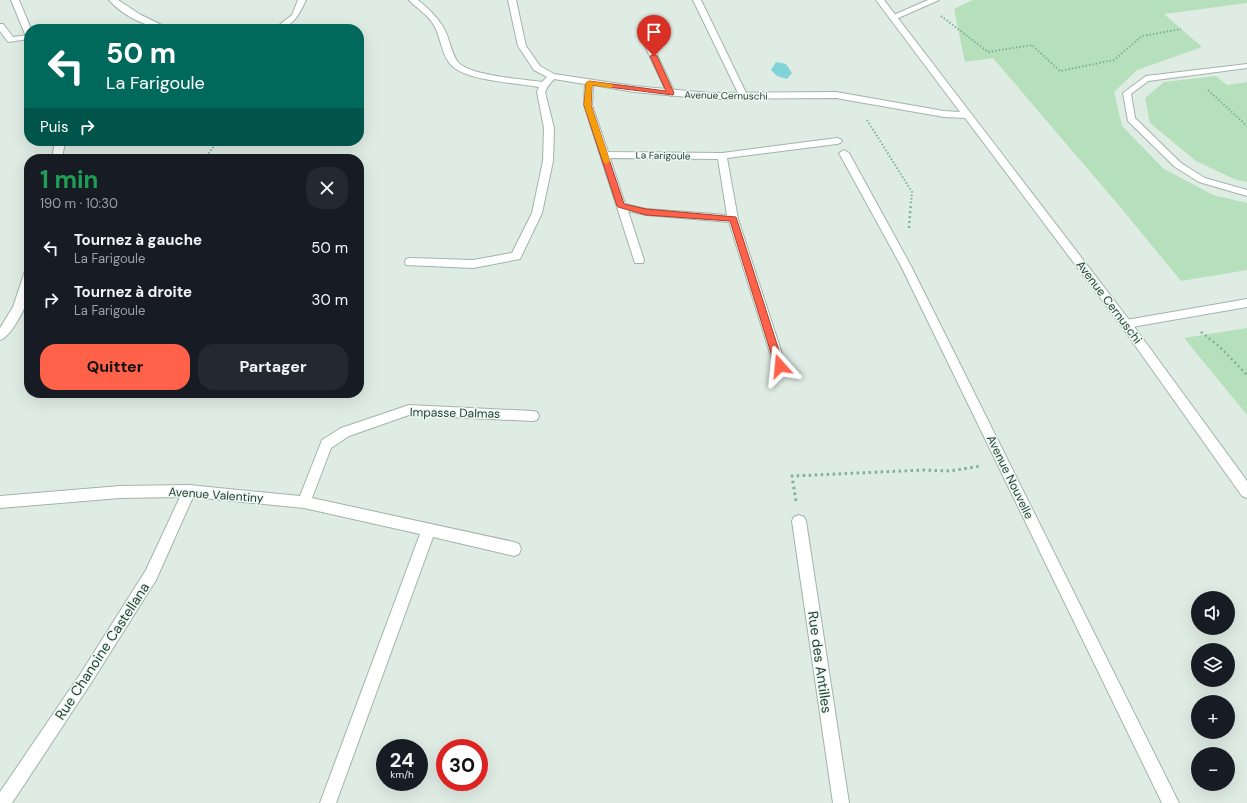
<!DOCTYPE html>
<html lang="fr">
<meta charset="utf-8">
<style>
:root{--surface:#171b24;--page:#242831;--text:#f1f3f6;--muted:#9ea1a6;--accent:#ff6149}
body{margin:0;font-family:"DM Sans",sans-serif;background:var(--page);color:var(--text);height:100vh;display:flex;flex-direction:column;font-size:15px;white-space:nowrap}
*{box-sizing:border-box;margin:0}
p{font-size:13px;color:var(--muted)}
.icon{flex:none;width:22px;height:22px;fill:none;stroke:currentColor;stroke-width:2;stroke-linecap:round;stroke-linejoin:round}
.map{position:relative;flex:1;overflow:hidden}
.details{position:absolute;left:24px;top:154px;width:340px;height:244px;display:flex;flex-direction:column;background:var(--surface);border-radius:16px;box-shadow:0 4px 16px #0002}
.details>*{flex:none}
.hud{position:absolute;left:24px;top:24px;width:340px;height:122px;border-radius:16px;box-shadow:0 4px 16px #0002;background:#00695c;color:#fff;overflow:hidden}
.controls{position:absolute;left:1191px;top:591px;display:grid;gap:8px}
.controls a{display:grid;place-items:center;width:44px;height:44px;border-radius:50%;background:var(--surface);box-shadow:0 4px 16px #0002;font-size:20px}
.speed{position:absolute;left:376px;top:739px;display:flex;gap:8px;font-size:20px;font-weight:700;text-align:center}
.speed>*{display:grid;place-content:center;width:52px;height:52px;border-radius:50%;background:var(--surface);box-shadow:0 4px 16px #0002;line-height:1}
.speed small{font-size:10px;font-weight:400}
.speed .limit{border:6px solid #d22;background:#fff;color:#111}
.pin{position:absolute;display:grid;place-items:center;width:34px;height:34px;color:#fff;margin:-41px -17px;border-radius:50% 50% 50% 0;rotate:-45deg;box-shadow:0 0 4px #0007}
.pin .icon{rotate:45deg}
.me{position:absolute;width:44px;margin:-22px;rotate:342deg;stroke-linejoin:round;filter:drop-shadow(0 0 3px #0008)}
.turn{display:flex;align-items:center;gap:14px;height:84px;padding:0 16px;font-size:18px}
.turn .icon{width:52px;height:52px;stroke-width:2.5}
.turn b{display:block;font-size:28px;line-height:34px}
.then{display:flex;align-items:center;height:38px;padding:0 16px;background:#0003;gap:8px;font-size:15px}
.round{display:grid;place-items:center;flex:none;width:42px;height:42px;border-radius:16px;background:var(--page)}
.headline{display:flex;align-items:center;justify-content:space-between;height:68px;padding:0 16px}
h1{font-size:24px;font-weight:700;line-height:30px;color:#1e9e55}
.cta{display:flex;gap:8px;margin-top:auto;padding:8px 16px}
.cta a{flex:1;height:46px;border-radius:16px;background:var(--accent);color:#111;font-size:16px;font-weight:700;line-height:46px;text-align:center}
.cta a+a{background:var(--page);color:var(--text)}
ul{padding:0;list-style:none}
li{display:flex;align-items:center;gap:12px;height:52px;padding:0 16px}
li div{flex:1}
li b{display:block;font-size:15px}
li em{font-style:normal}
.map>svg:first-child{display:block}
</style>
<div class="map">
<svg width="1247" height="803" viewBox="0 0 1247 803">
<rect width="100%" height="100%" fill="#dfece4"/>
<path fill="#b5e0bb" d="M 973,0 L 1247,0 L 1247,3 L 1164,14 L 1202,47 L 1137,70 L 1114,92 L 1122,126 L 1164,169 L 1213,195 L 1247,203 L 1247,270 L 1181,281 L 1121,208 L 993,58 L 965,62 L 954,9 Z
M 1216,76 L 1227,85 L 1247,82 L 1247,182 L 1234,179 L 1196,161 L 1150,123 L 1145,98 L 1164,82 Z
M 1247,328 L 1247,415 L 1184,338 Z"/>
<path fill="#80d4d7" d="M 776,62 L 786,64 L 792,73 L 787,79 L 777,76 L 771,70 Z"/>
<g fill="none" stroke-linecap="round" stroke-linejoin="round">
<g stroke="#a1b4ab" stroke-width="2">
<path id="lane" d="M 693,0 L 701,0 L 748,97 L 747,99 L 744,100 L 740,97 Z
M 928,0 L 939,0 L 896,19 L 890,19 L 889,17 Z
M 0,24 L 3,24 L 13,37 L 29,35 L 29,39 L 8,42 L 0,31 Z
M 645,42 L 651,42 L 652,44 L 675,93 L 674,95 L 671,96 L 667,93 L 644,44 Z
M 1247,64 L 1247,68 L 1148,81 L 1131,94 L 1135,118 L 1181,163 L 1205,178 L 1247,190 L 1247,196 L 1199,182 L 1175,167 L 1128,121 L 1123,93 L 1146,76 Z
M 1247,299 L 1247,307 L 1126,328 L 1122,327 L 1120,324 L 1122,321 L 1126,320 Z"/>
</g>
<g stroke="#a1b4ab" stroke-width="2">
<path id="street" d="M 11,0 L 19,0 L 31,29 L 29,29 L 29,36 L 25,34 Z
M 109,0 L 118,0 L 141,15 L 170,29 C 149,29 123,16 109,0 Z
M 298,0 L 306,0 C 299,15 292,29 274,29 L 292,15 Z
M 409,0 L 418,0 C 430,10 441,20 447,35 C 450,43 452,53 457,61 C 468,76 523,79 542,82 L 547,77 L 534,70 L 518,46 L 508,0 L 516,0 L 526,46 L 540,66 L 554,74 L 634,86 L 710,93 L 836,92 L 944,111 L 960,112 L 876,0 L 884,0 L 1130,321 L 1247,481 L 1247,498 L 1242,496 L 1122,327 L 965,118 L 944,117 L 836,98 L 710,99 L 634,92 L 593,85 L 592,105 L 608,152 L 722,153 L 837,138 L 840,139 L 842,141 L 840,143 L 837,144 L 727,158 L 738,219 L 786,366 L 784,369 L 780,371 L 776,369 L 774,366 L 729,222 L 646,215 L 628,211 L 644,260 L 643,263 L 635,263 L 584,105 L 585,84 L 554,79 L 548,86 L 545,92 L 554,128 L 553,161 L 542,213 L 520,259 L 473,268 L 406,265 L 405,262 L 406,259 L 410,258 L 473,260 L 512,253 L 532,213 L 543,161 L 544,128 L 537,92 L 539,87 C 517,83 468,81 452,66 C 442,56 441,39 435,27 C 429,15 417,9 409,0 ZM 610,158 L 718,159 L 727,215 L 646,209 L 625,204 Z
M 55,141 L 65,141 L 62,159 L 52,159 Z
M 844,150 L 849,153 L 911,266 L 1179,803 L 1162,803 L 901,266 L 839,153 Z
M 29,270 C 29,278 30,288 29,296 C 26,307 11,337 0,340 L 0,328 L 13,307 L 25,271 Z
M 409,405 L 533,411 L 537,412 L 539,416 L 537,420 L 533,421 L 409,415 L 349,436 L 331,448 L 312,498 L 514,542 L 519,544 L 521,549 L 519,554 L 514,556 L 433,537 L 336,803 L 320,803 L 420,534 L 304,508 L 193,497 L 156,580 L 91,683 L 12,803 L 0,803 L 0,792 L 81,673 L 146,570 L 180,497 L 120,498 L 0,508 L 0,496 L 120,486 L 189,485 L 300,496 L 322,440 L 341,428 Z
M 799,515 L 804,517 L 806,521 L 849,803 L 833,803 L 792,521 L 794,517 Z"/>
</g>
<path stroke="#7cb39b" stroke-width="2" stroke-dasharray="1.5 2" stroke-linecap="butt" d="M 941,16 L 988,52 L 1032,45 L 1060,71 L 1114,60 L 1142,36 L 1181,29
M 1208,90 L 1247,126
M 867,120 L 912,192 L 911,203
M 204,159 L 218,141"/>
<path stroke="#7cb39b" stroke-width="2.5" stroke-dasharray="2 3" stroke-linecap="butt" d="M 909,228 L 911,202
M 1201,332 L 1219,346 L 1247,375"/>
<path stroke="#7cb39b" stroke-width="3" stroke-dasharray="2.5 3.5" stroke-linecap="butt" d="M 796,501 L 792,476 L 924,470 L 950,471 L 981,466"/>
<use href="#lane" fill="#fff" fill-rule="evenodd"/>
<use href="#street" fill="#fff" fill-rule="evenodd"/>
</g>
<path fill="#ff6149" stroke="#a63f2f" d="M 654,54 L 657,56 L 674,93 L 673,95 L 592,85 L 591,105 L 624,204 L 646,209 L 736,217 L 784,366 L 783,368 L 777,368 L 775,366 L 730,221 L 646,215 L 618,207 L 617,206 L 584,105 L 586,83 L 589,81 L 666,91 L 650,56 Z"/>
<path fill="#f59e0b" d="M 589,81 L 611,84 L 614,86 L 611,88 L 592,85 L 591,105 L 610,161 L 606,164 L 603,161 L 584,105 L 586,83 Z"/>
<g text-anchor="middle" stroke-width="3" stroke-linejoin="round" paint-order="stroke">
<g font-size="10" fill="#1e3d31" stroke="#eff8f3">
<text transform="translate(726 95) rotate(1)" y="4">Avenue Cernuschi</text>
<text transform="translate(663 155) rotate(1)" y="4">La Farigoule</text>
</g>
<g font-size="12" fill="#1e3d31" stroke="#eff8f3">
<text transform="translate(1109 302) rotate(53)" y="4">Avenue Cernuschi</text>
<text transform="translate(455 413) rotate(1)" y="4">Impasse Dalmas</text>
<text transform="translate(1010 477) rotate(64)" y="4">Avenue Nouvelle</text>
<text transform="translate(216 495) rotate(4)" y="4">Avenue Valentiny</text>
</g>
<g font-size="14" fill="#1e3d31" stroke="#eff8f3">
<text transform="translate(102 651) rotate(-57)" y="5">Rue Chanoine Castellana</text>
<text transform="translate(820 662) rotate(82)" y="5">Rue des Antilles</text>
</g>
</g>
</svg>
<div class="controls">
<a><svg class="icon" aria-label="sound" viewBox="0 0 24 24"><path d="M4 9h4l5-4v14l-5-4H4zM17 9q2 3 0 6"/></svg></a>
<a><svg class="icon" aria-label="layers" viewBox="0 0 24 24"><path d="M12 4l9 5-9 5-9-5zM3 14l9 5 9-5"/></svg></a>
<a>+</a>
<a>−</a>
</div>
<div class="speed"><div>24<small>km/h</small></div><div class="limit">30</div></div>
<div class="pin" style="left:654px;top:56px;background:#d93025"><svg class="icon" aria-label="arrive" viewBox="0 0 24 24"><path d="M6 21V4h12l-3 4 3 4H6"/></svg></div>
<svg class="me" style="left:780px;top:366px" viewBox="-20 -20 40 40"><path d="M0-17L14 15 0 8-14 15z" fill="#ff6149" stroke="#fff" stroke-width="4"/></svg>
<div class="hud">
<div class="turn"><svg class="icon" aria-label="left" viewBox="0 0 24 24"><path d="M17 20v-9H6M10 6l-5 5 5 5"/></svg><div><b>50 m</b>La Farigoule</div></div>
<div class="then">Puis<svg class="icon" aria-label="right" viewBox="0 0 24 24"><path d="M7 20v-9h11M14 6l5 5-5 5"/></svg></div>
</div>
<section class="details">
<div class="headline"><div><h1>1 min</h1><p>190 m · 10:30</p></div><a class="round"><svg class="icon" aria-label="close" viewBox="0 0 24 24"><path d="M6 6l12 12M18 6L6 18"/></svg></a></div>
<ul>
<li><svg class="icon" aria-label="left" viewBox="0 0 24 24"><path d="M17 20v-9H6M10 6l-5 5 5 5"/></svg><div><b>Tournez à gauche</b><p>La Farigoule</p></div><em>50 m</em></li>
<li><svg class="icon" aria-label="right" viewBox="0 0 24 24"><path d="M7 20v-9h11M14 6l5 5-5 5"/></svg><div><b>Tournez à droite</b><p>La Farigoule</p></div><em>30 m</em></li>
</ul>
<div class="cta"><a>Quitter</a><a>Partager</a></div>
</section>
</div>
